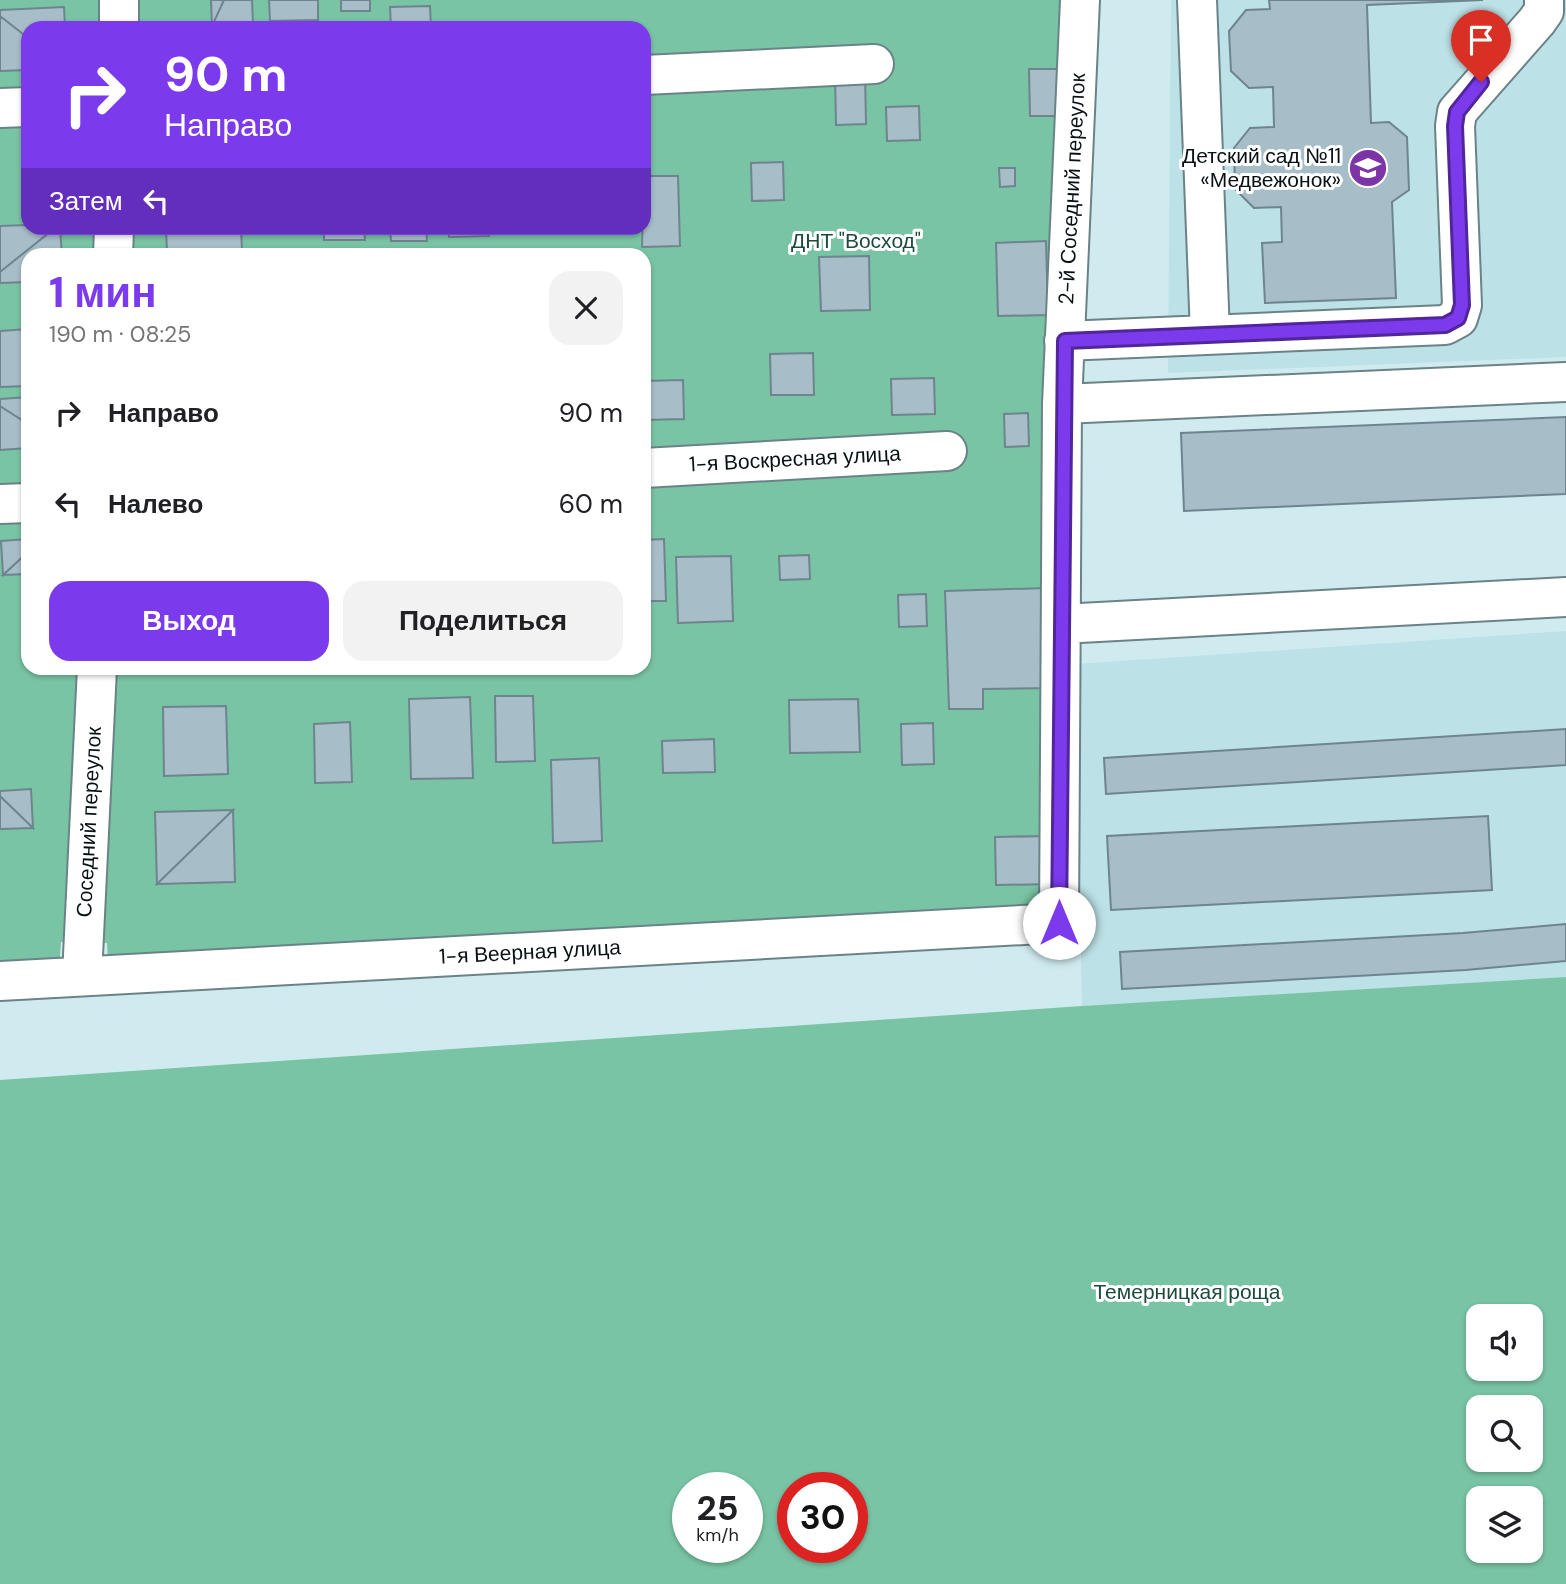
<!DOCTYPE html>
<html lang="ru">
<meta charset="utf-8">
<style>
:root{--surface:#fff;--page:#f2f2f2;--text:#202124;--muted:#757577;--accent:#7c3aed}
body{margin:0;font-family:"DM Sans",sans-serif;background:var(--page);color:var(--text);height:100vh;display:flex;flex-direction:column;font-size:26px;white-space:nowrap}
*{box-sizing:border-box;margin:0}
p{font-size:23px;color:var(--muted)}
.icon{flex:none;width:38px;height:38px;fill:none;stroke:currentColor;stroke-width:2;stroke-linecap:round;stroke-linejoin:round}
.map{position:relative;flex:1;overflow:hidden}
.drawer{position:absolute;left:21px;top:248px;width:630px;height:427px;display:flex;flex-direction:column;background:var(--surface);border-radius:21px;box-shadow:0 2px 5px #0004}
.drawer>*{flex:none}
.guide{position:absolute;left:21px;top:21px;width:630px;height:214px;border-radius:21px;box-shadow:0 2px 5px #0004;background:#7c3aed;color:#fff;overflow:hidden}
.fabs{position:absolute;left:1466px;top:1304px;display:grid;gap:14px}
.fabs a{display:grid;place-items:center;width:77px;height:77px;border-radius:14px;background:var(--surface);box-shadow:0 2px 5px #0004;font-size:35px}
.speed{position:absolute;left:672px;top:1472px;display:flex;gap:14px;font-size:35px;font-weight:700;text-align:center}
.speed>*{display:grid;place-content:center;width:91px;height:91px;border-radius:50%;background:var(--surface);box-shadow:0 2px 5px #0004;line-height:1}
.speed small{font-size:18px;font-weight:400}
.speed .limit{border:10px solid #d22;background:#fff;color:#111}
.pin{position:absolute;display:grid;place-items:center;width:60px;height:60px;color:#fff;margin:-72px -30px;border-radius:50% 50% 50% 0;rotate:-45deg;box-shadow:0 0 7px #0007}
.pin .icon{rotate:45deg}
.me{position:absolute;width:77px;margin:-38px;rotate:0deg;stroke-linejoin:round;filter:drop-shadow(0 0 5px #0008)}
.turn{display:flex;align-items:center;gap:24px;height:147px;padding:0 28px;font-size:32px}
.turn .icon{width:91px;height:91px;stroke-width:2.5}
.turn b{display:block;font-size:49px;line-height:60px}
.then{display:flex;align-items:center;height:66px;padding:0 28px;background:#0003;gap:14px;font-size:26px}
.round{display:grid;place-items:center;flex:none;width:74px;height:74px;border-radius:21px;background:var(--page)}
.summary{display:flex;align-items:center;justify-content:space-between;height:119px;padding:0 28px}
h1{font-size:42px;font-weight:800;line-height:52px;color:var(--accent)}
.primary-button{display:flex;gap:14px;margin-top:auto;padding:14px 28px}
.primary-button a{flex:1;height:80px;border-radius:21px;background:var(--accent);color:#fff;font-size:28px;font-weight:800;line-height:80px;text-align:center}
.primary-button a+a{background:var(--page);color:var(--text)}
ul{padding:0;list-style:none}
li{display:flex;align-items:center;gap:21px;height:91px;padding:0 28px}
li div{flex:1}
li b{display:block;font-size:26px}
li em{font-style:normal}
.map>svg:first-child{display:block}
</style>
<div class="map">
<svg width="1566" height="1584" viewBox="0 0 1566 1584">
<rect width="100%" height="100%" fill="#d0ebef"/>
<path fill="#bce1e6" d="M 1171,0 L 1566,0 L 1566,357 L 1168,373 Z
M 1566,631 L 1566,977 L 1082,1006 L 1075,664 Z"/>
<path fill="#79c4a4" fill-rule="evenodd" d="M 0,0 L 1076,0 L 1053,917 L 109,984 L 107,943 L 61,942 L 58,985 L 0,988 ZM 28,28 L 644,28 L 644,228 L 28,228 ZM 28,256 L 644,256 L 644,668 L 28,668 Z
M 1566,977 L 1566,1584 L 0,1584 L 0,1080 L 1082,1006 ZM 1479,1316 L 1531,1316 L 1531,1368 L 1479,1368 ZM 1479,1407 L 1531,1407 L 1531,1460 L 1479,1460 ZM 688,1488 L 747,1488 L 747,1547 L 688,1547 ZM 793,1488 L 852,1488 L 852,1547 L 793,1547 ZM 1479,1498 L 1531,1498 L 1531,1550 L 1479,1550 Z"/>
<path fill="#a7bec9" stroke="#6e848e" stroke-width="2" d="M 211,0 L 224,0 L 212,26 Z
M 224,0 L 252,0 L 253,24 L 212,26 Z
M 269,0 L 318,0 L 318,20 L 270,21 Z
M 341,0 L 370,0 L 370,11 L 341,11 Z
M 1269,0 L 1483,0 L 1367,5 L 1371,123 L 1389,122 L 1407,137 L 1409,190 L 1392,202 L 1396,298 L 1265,303 L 1262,243 L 1282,242 L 1281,207 L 1254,208 L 1235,189 L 1234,148 L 1250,128 L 1274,127 L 1273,87 L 1249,88 L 1231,71 L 1229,31 L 1246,10 L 1270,9 Z
M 430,6 L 431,28 L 391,28 L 390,7 Z
M 64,7 L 65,28 L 28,28 L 28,38 L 0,16 L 0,10 Z
M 0,16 L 28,38 L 28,70 L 0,71 Z
M 1029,69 L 1062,69 L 1063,116 L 1030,116 Z
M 865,74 L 866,124 L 836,125 L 835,75 Z
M 919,106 L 920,140 L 887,141 L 886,107 Z
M 783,162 L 784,200 L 752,201 L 751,163 Z
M 999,168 L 1015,168 L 1015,186 L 1000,187 Z
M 644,176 L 678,176 L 680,246 L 642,247 Z
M 28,225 L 28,228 L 55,228 L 0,272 L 0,226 Z
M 55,228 L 60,228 L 62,256 L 28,256 L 28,282 L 0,283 L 0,272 Z
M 166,228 L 241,228 L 242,251 L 167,253 Z
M 324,228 L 364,228 L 365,240 L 324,240 Z
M 390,228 L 426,228 L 427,241 L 391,241 Z
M 449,228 L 489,228 L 489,236 L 449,237 Z
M 1046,241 L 1048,315 L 998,316 L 996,243 Z
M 869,256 L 870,310 L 821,311 L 819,257 Z
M 28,329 L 28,386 L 0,387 L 0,331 Z
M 813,353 L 814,395 L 771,395 L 770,354 Z
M 934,378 L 935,414 L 892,415 L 891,379 Z
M 683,380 L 684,419 L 644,420 L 644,381 Z
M 28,397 L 28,424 L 0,406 L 0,399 Z
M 0,406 L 28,424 L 28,448 L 0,450 Z
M 1028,413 L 1029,446 L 1005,447 L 1004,414 Z
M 1566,417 L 1566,494 L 1184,511 L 1181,433 Z
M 28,539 L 28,552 L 3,575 L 1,541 Z
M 664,539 L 666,601 L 644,601 L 644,540 Z
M 28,552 L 28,574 L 3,575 Z
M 809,555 L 810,579 L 780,580 L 779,556 Z
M 731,556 L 733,621 L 678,623 L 676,557 Z
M 1047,588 L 1050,688 L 983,689 L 983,709 L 949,709 L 945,591 Z
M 926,594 L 927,626 L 899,627 L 898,595 Z
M 495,696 L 533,696 L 535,761 L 496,762 Z
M 470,697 L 473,778 L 411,779 L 409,699 Z
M 858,699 L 860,752 L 790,753 L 789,700 Z
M 226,706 L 228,774 L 164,776 L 163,707 Z
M 350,722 L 352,782 L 315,783 L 314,724 Z
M 933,723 L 934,764 L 902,765 L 901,724 Z
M 1566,729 L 1566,765 L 1106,794 L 1104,758 Z
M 714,739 L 715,772 L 663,773 L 662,741 Z
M 599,758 L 602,841 L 553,843 L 551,760 Z
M 31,789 L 33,828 L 0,796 L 0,791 Z
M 0,796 L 33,828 L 0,829 Z
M 233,810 L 235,882 L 157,884 Z
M 233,810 L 157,884 L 155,812 Z
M 1488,816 L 1492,890 L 1111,910 L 1107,836 Z
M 1051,836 L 1053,884 L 996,885 L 995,837 Z
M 1566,924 L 1566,961 L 1466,970 L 1122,989 L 1120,952 L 1463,933 Z"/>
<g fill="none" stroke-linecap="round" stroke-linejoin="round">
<g stroke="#6a8387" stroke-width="42">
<path id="minor" d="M 1197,0 L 1210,334
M 119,28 L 119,0
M 644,75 L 874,64
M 0,108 L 28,107
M 113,256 L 114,228
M 1064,341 L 1445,325 L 1458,318 L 1462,305 L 1455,126 L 1457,112 L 1537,21 L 1544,11 L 1544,0
M 1062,404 L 1566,382
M 644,468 L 947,451
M 0,504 L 28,503
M 1061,624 L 1566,597
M 82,976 L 97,668
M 0,981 L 1059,923 L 1062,404 L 1080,0"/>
</g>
<use href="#minor" stroke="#fff" stroke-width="38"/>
</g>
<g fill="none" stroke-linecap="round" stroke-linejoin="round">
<g stroke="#51269a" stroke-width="18">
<path id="route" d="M 1059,923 L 1065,341 L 1445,325 L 1458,318 L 1462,305 L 1455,126 L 1457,112 L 1481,82"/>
</g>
<use href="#route" stroke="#7c3aed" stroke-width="12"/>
</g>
<defs>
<g id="school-disc" transform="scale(2.0125)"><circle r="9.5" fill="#7d34a6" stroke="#fff"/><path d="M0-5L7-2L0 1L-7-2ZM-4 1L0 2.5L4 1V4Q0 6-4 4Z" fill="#fff"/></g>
</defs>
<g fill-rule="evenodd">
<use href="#school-disc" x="1368" y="168"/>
</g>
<g text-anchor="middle" stroke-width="6" stroke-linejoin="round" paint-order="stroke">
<g font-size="21" fill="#081113" stroke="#fff" text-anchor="end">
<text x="1341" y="163">Детский сад №11<tspan x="1341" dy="24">«Медвежонок»</tspan></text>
</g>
<g font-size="21" fill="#081113" stroke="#fff">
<text transform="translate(1072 189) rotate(-87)" y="7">2-й Соседний переулок</text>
<text transform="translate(795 459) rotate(-3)" y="7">1-я Воскресная улица</text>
<text transform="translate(89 822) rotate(-87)" y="7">Соседний переулок</text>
<text transform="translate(530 952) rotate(-3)" y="7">1-я Веерная улица</text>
</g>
<g font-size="21" fill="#1c4b39" stroke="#fff">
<text x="856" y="248">ДНТ "Восход"</text>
<text x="1187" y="1299">Темерницкая роща</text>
</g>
</g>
</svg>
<div class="fabs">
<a><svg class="icon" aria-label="sound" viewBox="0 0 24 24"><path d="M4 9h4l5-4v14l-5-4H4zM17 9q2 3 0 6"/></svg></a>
<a><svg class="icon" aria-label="search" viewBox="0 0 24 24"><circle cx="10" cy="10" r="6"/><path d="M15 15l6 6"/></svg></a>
<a><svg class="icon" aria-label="layers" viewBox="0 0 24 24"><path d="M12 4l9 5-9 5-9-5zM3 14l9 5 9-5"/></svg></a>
</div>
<div class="speed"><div>25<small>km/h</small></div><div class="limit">30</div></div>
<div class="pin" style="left:1481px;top:82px;background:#d93025"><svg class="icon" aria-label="arrive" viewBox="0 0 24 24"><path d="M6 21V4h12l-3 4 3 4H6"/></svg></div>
<svg class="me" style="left:1059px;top:923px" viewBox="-20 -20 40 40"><circle r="19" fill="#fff"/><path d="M0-13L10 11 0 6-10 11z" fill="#7c3aed"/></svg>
<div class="guide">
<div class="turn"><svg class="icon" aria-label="right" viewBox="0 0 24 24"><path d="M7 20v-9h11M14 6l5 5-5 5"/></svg><div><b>90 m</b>Направо</div></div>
<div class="then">Затем<svg class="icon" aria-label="left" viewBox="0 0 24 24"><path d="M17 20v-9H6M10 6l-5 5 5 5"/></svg></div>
</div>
<section class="drawer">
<div class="summary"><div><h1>1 мин</h1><p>190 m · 08:25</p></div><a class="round"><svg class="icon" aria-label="close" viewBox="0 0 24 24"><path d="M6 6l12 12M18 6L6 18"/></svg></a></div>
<ul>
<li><svg class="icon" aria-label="right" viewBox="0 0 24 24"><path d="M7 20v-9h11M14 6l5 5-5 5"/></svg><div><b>Направо</b></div><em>90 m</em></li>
<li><svg class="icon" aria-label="left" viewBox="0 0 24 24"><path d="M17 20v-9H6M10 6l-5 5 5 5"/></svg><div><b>Налево</b></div><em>60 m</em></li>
</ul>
<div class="primary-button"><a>Выход</a><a>Поделиться</a></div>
</section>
</div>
